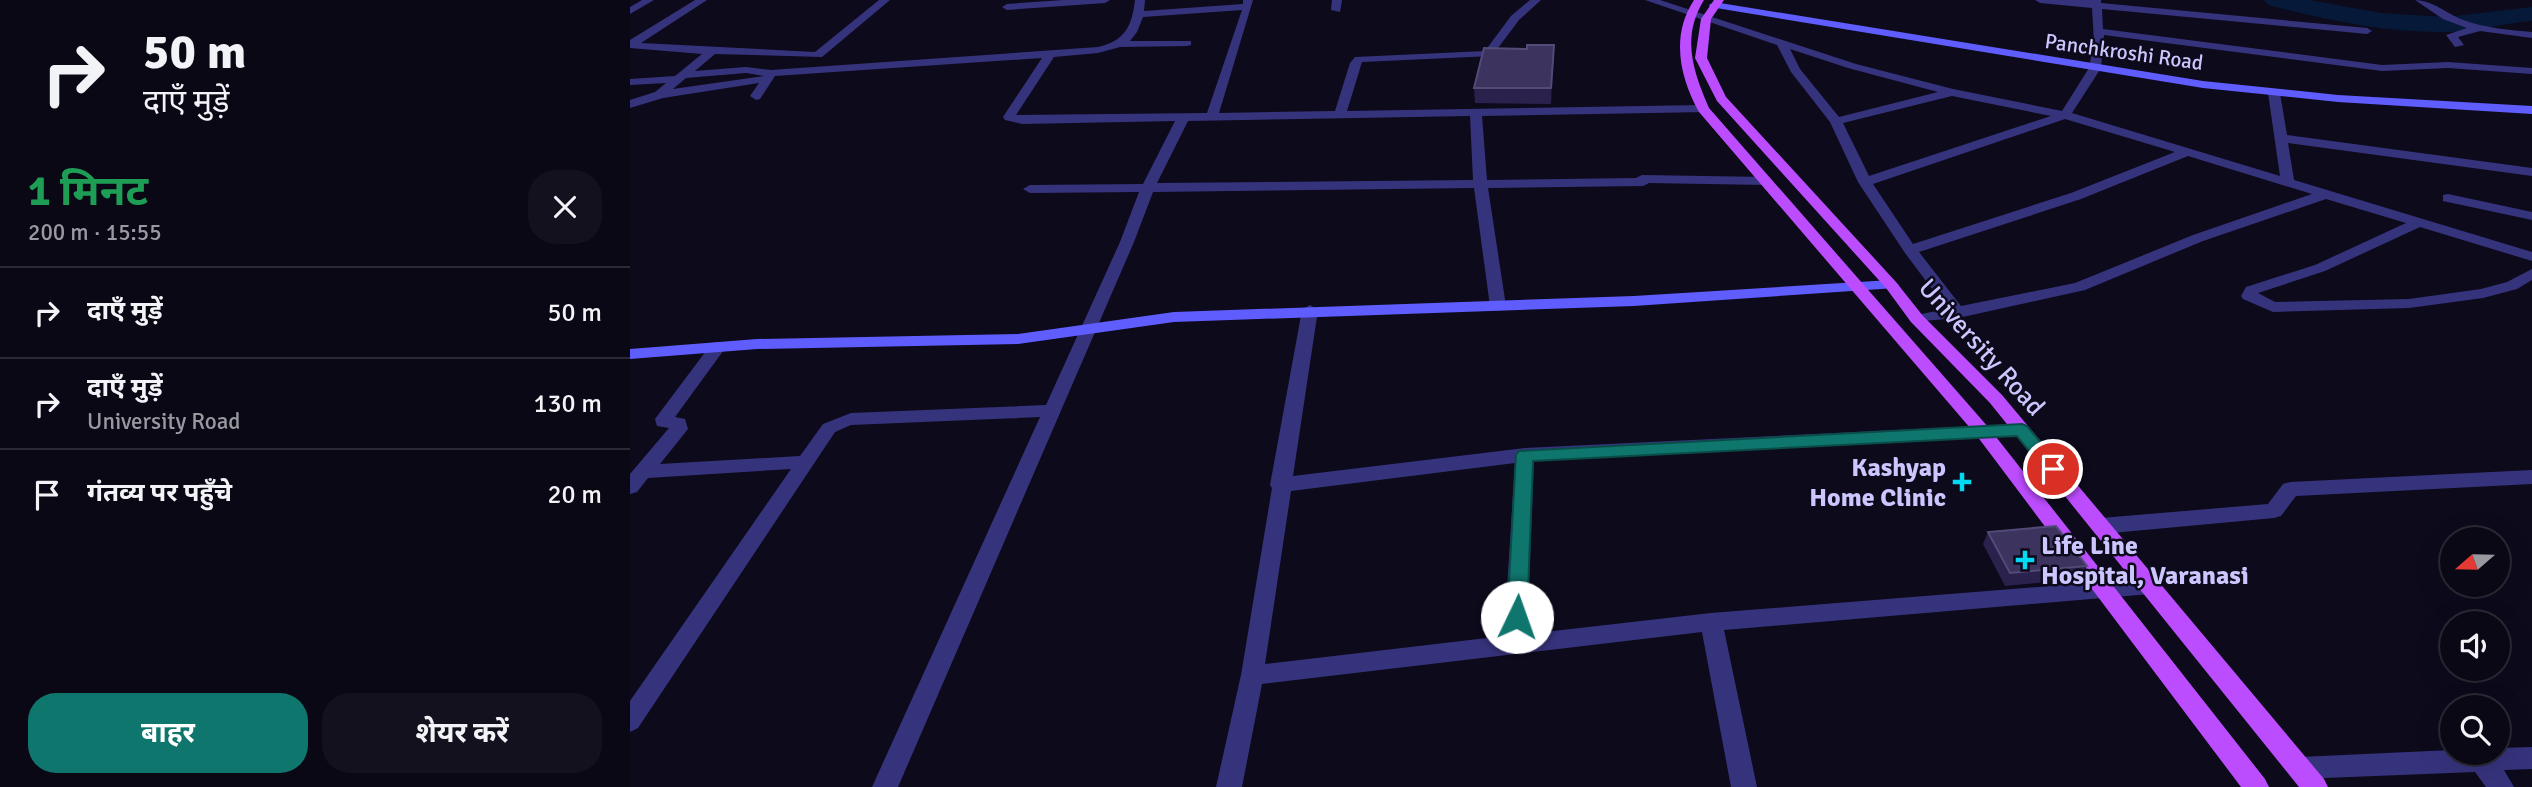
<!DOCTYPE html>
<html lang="hi">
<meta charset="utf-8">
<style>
:root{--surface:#0a0815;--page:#13111e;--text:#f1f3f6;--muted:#999aa0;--line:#2a2934;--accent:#0f766e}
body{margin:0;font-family:Signika,"Noto Sans Devanagari",sans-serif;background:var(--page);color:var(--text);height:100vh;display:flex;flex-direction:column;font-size:26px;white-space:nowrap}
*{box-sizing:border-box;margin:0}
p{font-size:23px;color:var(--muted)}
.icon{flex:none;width:38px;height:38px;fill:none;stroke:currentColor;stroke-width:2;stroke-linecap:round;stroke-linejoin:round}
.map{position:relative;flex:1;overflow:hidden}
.drawer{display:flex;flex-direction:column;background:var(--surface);width:630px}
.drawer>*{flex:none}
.top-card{background:#0a0815;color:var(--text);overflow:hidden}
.needle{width:46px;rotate:250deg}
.tools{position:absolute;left:1810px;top:527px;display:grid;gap:14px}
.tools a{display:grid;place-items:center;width:70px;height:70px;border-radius:50%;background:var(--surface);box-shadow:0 7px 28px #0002,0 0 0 2px var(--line);font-size:35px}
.pin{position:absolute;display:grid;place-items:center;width:60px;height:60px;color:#fff;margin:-30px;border:4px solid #fff;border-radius:50%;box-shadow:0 2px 7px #0007}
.me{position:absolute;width:77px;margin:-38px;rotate:3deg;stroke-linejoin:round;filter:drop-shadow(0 0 5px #0008)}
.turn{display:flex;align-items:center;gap:24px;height:147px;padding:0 28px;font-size:32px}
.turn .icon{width:91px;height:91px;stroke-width:2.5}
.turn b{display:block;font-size:49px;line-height:60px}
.round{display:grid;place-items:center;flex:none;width:74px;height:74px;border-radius:28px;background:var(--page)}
.headline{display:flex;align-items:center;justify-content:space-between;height:119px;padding:0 28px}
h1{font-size:42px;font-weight:700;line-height:52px;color:#1e9e55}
.primary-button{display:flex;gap:14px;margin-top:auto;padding:14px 28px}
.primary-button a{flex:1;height:80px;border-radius:28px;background:var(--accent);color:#fff;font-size:28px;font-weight:700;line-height:80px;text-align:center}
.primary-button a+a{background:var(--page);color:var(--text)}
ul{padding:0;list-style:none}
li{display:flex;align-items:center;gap:21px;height:91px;padding:0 28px;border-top:2px solid var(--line)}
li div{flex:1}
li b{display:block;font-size:26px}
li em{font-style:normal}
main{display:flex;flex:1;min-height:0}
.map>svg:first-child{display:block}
</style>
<main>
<section class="drawer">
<div class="top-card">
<div class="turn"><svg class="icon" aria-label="right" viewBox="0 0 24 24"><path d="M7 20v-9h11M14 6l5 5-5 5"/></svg><div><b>50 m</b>दाएँ मुड़ें</div></div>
</div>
<div class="headline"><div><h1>1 मिनट</h1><p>200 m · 15:55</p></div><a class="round"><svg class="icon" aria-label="close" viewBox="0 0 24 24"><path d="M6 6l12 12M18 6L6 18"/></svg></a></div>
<ul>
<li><svg class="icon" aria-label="right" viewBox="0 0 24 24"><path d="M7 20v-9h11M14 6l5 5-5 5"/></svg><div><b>दाएँ मुड़ें</b></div><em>50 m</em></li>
<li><svg class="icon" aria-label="right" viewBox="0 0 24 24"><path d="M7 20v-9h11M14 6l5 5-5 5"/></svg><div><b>दाएँ मुड़ें</b><p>University Road</p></div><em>130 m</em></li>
<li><svg class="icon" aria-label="arrive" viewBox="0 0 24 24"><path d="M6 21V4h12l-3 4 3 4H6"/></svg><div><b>गंतव्य पर पहुँचे</b></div><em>20 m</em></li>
</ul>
<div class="primary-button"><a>बाहर</a><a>शेयर करें</a></div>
</section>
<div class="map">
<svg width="1902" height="787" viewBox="0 0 1902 787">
<rect width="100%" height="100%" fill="#0d0a1c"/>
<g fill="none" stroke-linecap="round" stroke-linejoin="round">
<path fill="#071939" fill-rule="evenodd" d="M 1634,0 L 1679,0 L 1751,13 L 1816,17 L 1902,7 L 1902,21 C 1873,23 1846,32 1817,32 C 1757,33 1696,20 1638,5 Z"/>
<path fill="#36337d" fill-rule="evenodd" d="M 12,0 L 24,0 L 0,14 L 0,7 Z
M 65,0 L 77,0 L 11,43 L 185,52 L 249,0 L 260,0 L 192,57 L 85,54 L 65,71 L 116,67 L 141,70 L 468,47 C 495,41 502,26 505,0 L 515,0 L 514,11 L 613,4 L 613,0 L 623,0 L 589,113 L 705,111 L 720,63 L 725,57 L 855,51 L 881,16 L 900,0 L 911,0 L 889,20 L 862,56 L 732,62 L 717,111 L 1073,105 L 1077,106 L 1077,112 L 852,116 L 857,180 L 1006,178 L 1012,175 L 1136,177 L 1143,181 L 1136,185 L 1019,183 L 1013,186 L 858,188 L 876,306 L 868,311 L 860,306 L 844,188 L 523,192 L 504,242 L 268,787 L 242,787 L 410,417 L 221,425 L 205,432 L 8,728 L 0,732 L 0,701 L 161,469 L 18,478 L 7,492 L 0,494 L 0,474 L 39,428 L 27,426 L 25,419 L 82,343 L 88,342 L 96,347 L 45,417 L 55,419 L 58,429 L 30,464 L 170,456 L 193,424 L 221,413 L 416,405 L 490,242 L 509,192 L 400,193 L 393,189 L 400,185 L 513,184 L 545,121 L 392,124 L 375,120 L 373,117 L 412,58 L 145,76 L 130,99 L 126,100 L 120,96 L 129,83 L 33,98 L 0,108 L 0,100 L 25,92 L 36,83 L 0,85 L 0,79 L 45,76 L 72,54 L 0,48 L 0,40 ZM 612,10 L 577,113 L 386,115 L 424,57 L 468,53 L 490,47 L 557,46 L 561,45 L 561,41 L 500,41 L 507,32 L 513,17 ZM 116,73 L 134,76 L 43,89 L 56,78 ZM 840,116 L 843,180 L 527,183 L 558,121 Z
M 433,0 L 480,0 L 475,3 L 377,10 L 372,7 L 377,4 Z
M 702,0 L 712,0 L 710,12 L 701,10 Z
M 1015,0 L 1030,0 L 1226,64 L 1323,89 L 1432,111 L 1459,68 L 1464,42 L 1462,8 L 1410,3 L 1405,0 L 1471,0 L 1471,3 L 1737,28 L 1742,31 L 1737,34 L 1472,9 L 1473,29 L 1752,65 L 1818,62 L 1902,68 L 1902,74 L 1818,68 L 1752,71 L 1474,35 L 1471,68 L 1442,113 L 1650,176 L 1638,93 L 1644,89 L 1650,93 L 1657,135 L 1902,168 L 1902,176 L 1658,143 L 1664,180 L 1902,252 L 1902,261 L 1790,227 L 1695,271 L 1628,293 L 1645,302 L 1779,299 L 1851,289 L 1877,282 L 1902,269 L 1902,280 L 1887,289 L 1853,298 L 1779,308 L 1643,312 L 1613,299 L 1611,296 L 1616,287 L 1685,265 L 1776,223 L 1696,199 L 1573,241 L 1455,290 L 1328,318 L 1281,322 L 1279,319 L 1281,316 L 1317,309 L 1275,253 L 1228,182 L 1200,122 L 1161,72 L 1147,45 ZM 1160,49 L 1218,68 L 1308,92 L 1209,117 L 1170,69 ZM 1322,96 L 1421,116 L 1239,176 L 1213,123 ZM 1435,119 L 1545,152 L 1441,193 L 1283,244 L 1243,184 ZM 1558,156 L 1682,194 L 1563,235 L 1445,283 L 1331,306 L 1289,252 L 1451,199 Z
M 1785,0 C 1803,0 1818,15 1836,21 C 1857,28 1880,30 1902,32 L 1902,38 L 1850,31 L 1828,37 L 1834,45 L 1825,47 L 1816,35 L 1837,28 L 1813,19 Z
M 1818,194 L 1902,212 L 1902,220 L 1813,201 L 1813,195 Z
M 680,305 L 688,310 L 663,476 L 895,448 L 1392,424 L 1398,426 L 1401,430 L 1398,434 L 1392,436 L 904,461 L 897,634 L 1081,613 L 1520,578 L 1527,580 L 1531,586 L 1527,592 L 1520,594 L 1094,630 L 1127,787 L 1101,787 L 1072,632 L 632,684 L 612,787 L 586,787 L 611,675 L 642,488 L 640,485 L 672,310 ZM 885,463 L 874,636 L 635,664 L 661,491 Z
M 1902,470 L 1902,484 L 1666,496 L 1651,516 L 1644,518 L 1471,534 L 1464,531 L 1461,526 L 1464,521 L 1471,518 L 1638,504 L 1653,484 L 1660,482 Z
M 1902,747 L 1902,769 L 1874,770 L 1884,787 L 1856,787 L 1845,772 L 1670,779 L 1661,776 L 1658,768 L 1661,760 L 1670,757 L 1822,750 L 1822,752 L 1867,752 L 1867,748 Z"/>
<path fill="#605dff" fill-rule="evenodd" d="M 1084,2 L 1573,81 L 1708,95 L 1902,106 L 1902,114 L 1708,102 L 1573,88 L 1080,7 L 1079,5 Z
M 1261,280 L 1269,285 L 1266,288 L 1004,306 L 544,322 L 388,344 L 127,349 L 0,359 L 0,349 L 127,339 L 388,334 L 544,312 L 1004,296 Z"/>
<path fill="#bc4dff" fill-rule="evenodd" d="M 1064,0 L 1074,0 C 1051,37 1063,71 1079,108 L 1359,428 L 1635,779 L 1639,787 L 1611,787 L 1347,436 L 1069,112 C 1049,76 1041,35 1064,0 Z
M 1084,0 L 1094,0 L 1081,19 L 1077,58 L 1096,97 L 1266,282 L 1293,316 L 1372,395 L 1694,779 L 1698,787 L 1669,787 L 1360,403 L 1281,322 L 1256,288 L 1087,101 L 1065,58 L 1071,19 Z"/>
</g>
<path fill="#2a224c" d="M 924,45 L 921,104 L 845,103 L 844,88 L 897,49 Z
M 1358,532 L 1457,566 L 1451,579 L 1375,586 L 1353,544 Z"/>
<path fill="#171130" d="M 924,45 L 924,60 L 921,104 L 921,88 Z"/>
<path fill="#3c345f" stroke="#524b78" stroke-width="2" d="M 897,45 L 924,45 L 921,88 L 844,88 L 854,48 L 897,49 Z
M 1426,526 L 1457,566 L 1380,573 L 1358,532 Z"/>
<path fill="#0f766e" stroke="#0a4d48" stroke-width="2" d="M 1392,424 L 1397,426 L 1429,464 L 1432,469 L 1429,473 L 1417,473 L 1387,436 L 903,461 L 897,617 L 894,623 L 887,625 L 880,623 L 877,617 L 886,455 L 889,451 Z"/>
<g fill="#00d9f1" stroke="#0d0a1c" stroke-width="2.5">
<path d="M1328.5 471.5h7v7h7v7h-7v7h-7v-7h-7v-7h7z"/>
<path d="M1391.5 549.5h7v7h7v7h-7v7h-7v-7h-7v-7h7z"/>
</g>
<g text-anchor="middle" stroke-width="5" stroke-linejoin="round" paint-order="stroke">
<g font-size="21" fill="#ccc6ff" stroke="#0d0a1c">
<text transform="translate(1494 52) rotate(8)" y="7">Panchkroshi Road</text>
</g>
<g font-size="26" fill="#ccc6ff" stroke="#0d0a1c">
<text transform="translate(1352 347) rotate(48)" y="9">University Road</text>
</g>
<g font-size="26" font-weight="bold" fill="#ccc6ff" stroke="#0d0a1c" text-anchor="end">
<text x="1316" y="476">Kashyap<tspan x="1316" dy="30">Home Clinic</tspan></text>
<text x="1411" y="554" text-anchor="start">Life Line<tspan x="1411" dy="30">Hospital, Varanasi</tspan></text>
</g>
</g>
</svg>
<div class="tools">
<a><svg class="needle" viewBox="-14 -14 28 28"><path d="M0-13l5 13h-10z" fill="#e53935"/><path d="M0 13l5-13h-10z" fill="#999aa0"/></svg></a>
<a><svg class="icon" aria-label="sound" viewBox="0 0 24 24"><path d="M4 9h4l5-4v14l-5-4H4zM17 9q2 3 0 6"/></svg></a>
<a><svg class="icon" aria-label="search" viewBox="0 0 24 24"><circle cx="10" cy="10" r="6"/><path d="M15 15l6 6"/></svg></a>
</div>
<div class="pin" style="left:1423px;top:469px;background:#d93025"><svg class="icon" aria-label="arrive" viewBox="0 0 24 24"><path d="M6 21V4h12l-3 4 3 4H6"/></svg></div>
<svg class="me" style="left:887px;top:617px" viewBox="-20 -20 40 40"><circle r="19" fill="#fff"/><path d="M0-13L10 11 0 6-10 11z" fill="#0f766e"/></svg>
</div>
</main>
